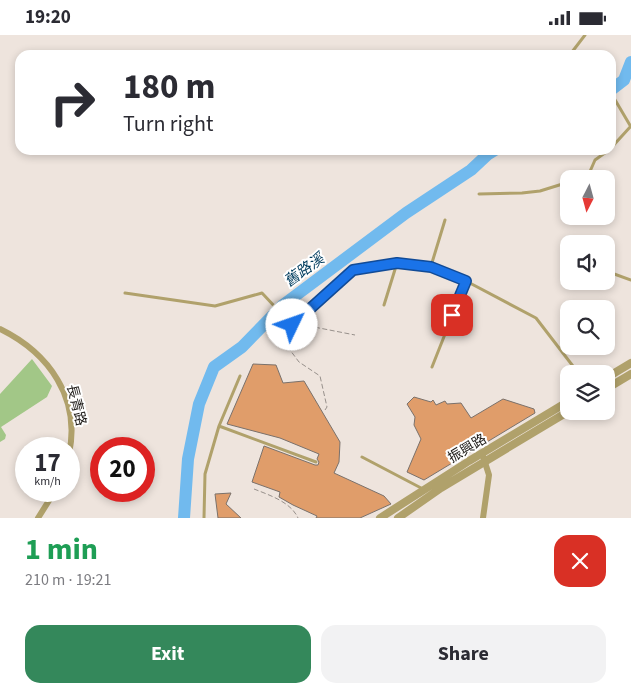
<!DOCTYPE html>
<meta charset="utf-8">
<style>
:root{--surface:#fff;--page:#f2f2f3;--text:#2b2b33;--muted:#7c7c81;--accent:#34885b}
body{margin:0;font-family:"Source Sans 3","Noto Sans TC",sans-serif;background:var(--page);color:var(--text);height:100vh;display:flex;flex-direction:column;font-size:19px;white-space:nowrap}
*{box-sizing:border-box;margin:0}
p{font-size:16px;color:var(--muted)}
.icon{flex:none;width:28px;height:28px;fill:none;stroke:currentColor;stroke-width:2;stroke-linecap:round;stroke-linejoin:round}
.map{position:relative;height:483px;overflow:hidden}
.details{display:flex;flex-direction:column;background:var(--surface);flex:1}
.details>*{flex:none}
.banner{position:absolute;left:15px;top:15px;width:601px;height:105px;border-radius:15px;box-shadow:0 2px 8px #0003;background:#fff;color:var(--text);overflow:hidden}
.needle{width:32px;rotate:186deg}
.tools{position:absolute;left:560px;top:135px;display:grid;gap:10px}
.tools a{display:grid;place-items:center;width:55px;height:55px;border-radius:10px;background:var(--surface);box-shadow:0 2px 8px #0003;font-size:25px}
.speed{position:absolute;left:15px;top:402px;display:flex;gap:10px;font-size:25px;font-weight:700;text-align:center}
.speed>*{display:grid;place-content:center;width:65px;height:65px;border-radius:50%;background:var(--surface);box-shadow:0 2px 8px #0003;line-height:1}
.speed small{font-size:12px;font-weight:400}
.speed .limit{border:8px solid #d22;background:#fff;color:#111}
.pin{position:absolute;display:grid;place-items:center;width:42px;height:42px;color:#fff;margin:-21px;border-radius:10px;box-shadow:0 2px 8px #0006}
.me{position:absolute;width:55px;margin:-28px;rotate:48deg;stroke-linejoin:round;filter:drop-shadow(0 0 4px #0008)}
.turn{display:flex;align-items:center;gap:18px;height:105px;padding:0 25px;font-size:22px}
.turn .icon{width:65px;height:65px;stroke-width:2.5}
.turn b{display:block;font-size:35px;line-height:42px}
.round{display:grid;place-items:center;flex:none;width:52px;height:52px;border-radius:15px;background:var(--page)}
.headline{display:flex;align-items:center;justify-content:space-between;height:85px;padding:0 25px}
h1{font-size:30px;font-weight:700;line-height:38px;color:#1e9e55}
.cta{display:flex;gap:10px;margin-top:auto;padding:10px 25px}
.cta a{flex:1;height:58px;border-radius:15px;background:var(--accent);color:#fff;font-size:20px;font-weight:700;line-height:58px;text-align:center}
.cta a+a{background:var(--page);color:var(--text)}
.status{display:flex;justify-content:space-between;align-items:center;height:35px;padding:0 25px;background:var(--surface);direction:ltr}
.status svg{height:14px;fill:currentColor}
.map>svg:first-child{display:block}
</style>
<div class="status"><b>19:20</b><svg viewBox="0 0 49 12"><path d="M0 12V9h3v3zM5 12V6h3v6zM10 12V3h3v9zM15 12V0h3v12zM26 1h20v11H26zM47 4h2v5h-2z"/></svg></div>
<div class="map">
<svg width="631" height="483" viewBox="0 0 631 483">
<rect width="100%" height="100%" fill="#eee4dd"/>
<path fill="#a2c787" d="M 32,324 L 52,351 L 47,362 L 1,392 L 6,400 L 5,404 L 0,407 L 0,359 Z"/>
<g fill="none" stroke-linecap="round" stroke-linejoin="round">
<path stroke="#71baee" stroke-width="12" d="M 611,55 L 624,45 L 631,27
M 184,483 L 188,424 L 199,369 L 214,332 L 242,312 L 283,270 L 406,178 L 471,135 L 487,120 L 495,115"/>
</g>
<path fill="#e09d6a" stroke="#7a716b" d="M 253,329 L 276,330 L 283,348 L 304,346 L 340,407 L 339,427 L 334,438 L 384,461 L 391,469 L 360,483 L 316,483 L 317,481 L 293,470 L 279,462 L 280,457 L 252,447 L 264,411 L 315,430 L 318,430 L 319,427 L 317,424 L 319,419 L 280,403 L 227,389 Z
M 414,362 L 431,367 L 433,365 L 436,370 L 445,366 L 447,369 L 461,368 L 471,383 L 503,364 L 534,374 L 535,378 L 424,445 L 407,437 L 421,404 L 414,390 L 415,382 L 407,369 Z
M 231,458 L 226,469 L 241,483 L 218,483 L 215,459 Z"/>
<g fill="none" stroke-linecap="round" stroke-linejoin="round">
<path stroke="#97908b" stroke-width="1" stroke-dasharray="5 2.5" stroke-linecap="butt" d="M 293,296 L 290,315 L 299,327 L 320,341 L 327,372 L 325,375
M 293,296 L 305,295 L 314,292 L 355,300
M 254,454 C 269,460 291,467 298,483"/>
<path stroke="#b0a16b" stroke-width="3" d="M 576,20 L 572,17 L 585,0
M 611,58 L 631,92
M 611,113 L 631,91
M 580,144 L 588,141 L 595,125 L 609,115
M 479,159 L 522,158 L 540,156 L 569,147
M 431,231 L 445,185
M 606,236 L 631,245
M 125,258 L 215,271 L 262,258 L 292,290 L 353,235 L 397,228 L 431,231 L 466,246 L 536,283 L 579,339
M 384,270 L 397,228
M 432,332 L 466,246
M 219,391 L 316,427
M 362,422 L 423,454
M 204,483 L 205,439 L 219,391 L 240,341"/>
<path stroke="#b0a16b" stroke-width="6" d="M 0,294 C 49,318 81,363 69,419
M 482,418 L 489,440 L 483,483
M 38,483 L 55,456"/>
<path stroke="#b0a16b" stroke-width="8" d="M 606,343 L 631,328
M 606,354 L 631,339
M 380,483 L 469,426 L 569,366
M 398,483 L 441,453 L 569,376"/>
</g>
<g fill="none" stroke-linecap="round" stroke-linejoin="round">
<g stroke="#114b97" stroke-width="12">
<path id="route" d="M 292,290 L 353,235 L 397,228 L 431,232 L 466,246 L 452,280"/>
</g>
<use href="#route" stroke="#1a73e8" stroke-width="9"/>
</g>
<g text-anchor="middle" stroke-width="4" stroke-linejoin="round" paint-order="stroke">
<g font-size="14" fill="#1d1a17" stroke="#fff">
<text transform="translate(77 370) rotate(76)" y="5">長青路</text>
<text transform="translate(467 413) rotate(-31)" y="5">振興路</text>
</g>
<g font-size="15" font-style="italic" fill="#003c5e" stroke="#fff">
<text transform="translate(304 235) rotate(-36)" y="5">舊路溪</text>
</g>
</g>
</svg>
<div class="tools">
<a><svg class="needle" viewBox="-14 -14 28 28"><path d="M0-13l5 13h-10z" fill="#e53935"/><path d="M0 13l5-13h-10z" fill="#7c7c81"/></svg></a>
<a><svg class="icon" aria-label="sound" viewBox="0 0 24 24"><path d="M4 9h4l5-4v14l-5-4H4zM17 9q2 3 0 6"/></svg></a>
<a><svg class="icon" aria-label="search" viewBox="0 0 24 24"><circle cx="10" cy="10" r="6"/><path d="M15 15l6 6"/></svg></a>
<a><svg class="icon" aria-label="layers" viewBox="0 0 24 24"><path d="M12 4l9 5-9 5-9-5zM3 14l9 5 9-5"/></svg></a>
</div>
<div class="speed"><div>17<small>km/h</small></div><div class="limit">20</div></div>
<div class="pin" style="left:452px;top:280px;background:#d93025"><svg class="icon" aria-label="arrive" viewBox="0 0 24 24"><path d="M6 21V4h12l-3 4 3 4H6"/></svg></div>
<svg class="me" style="left:292px;top:290px" viewBox="-20 -20 40 40"><circle r="19" fill="#fff"/><path d="M0-13L10 11 0 6-10 11z" fill="#1a73e8"/></svg>
<div class="banner">
<div class="turn"><svg class="icon" aria-label="right" viewBox="0 0 24 24"><path d="M7 20v-9h11M14 6l5 5-5 5"/></svg><div><b>180 m</b>Turn right</div></div>
</div>
</div>
<section class="details">
<div class="headline"><div><h1>1 min</h1><p>210 m · 19:21</p></div><a class="round" style="background:#d93025;color:#fff"><svg class="icon" aria-label="close" viewBox="0 0 24 24"><path d="M6 6l12 12M18 6L6 18"/></svg></a></div>
<div class="cta"><a>Exit</a><a>Share</a></div>
</section>
